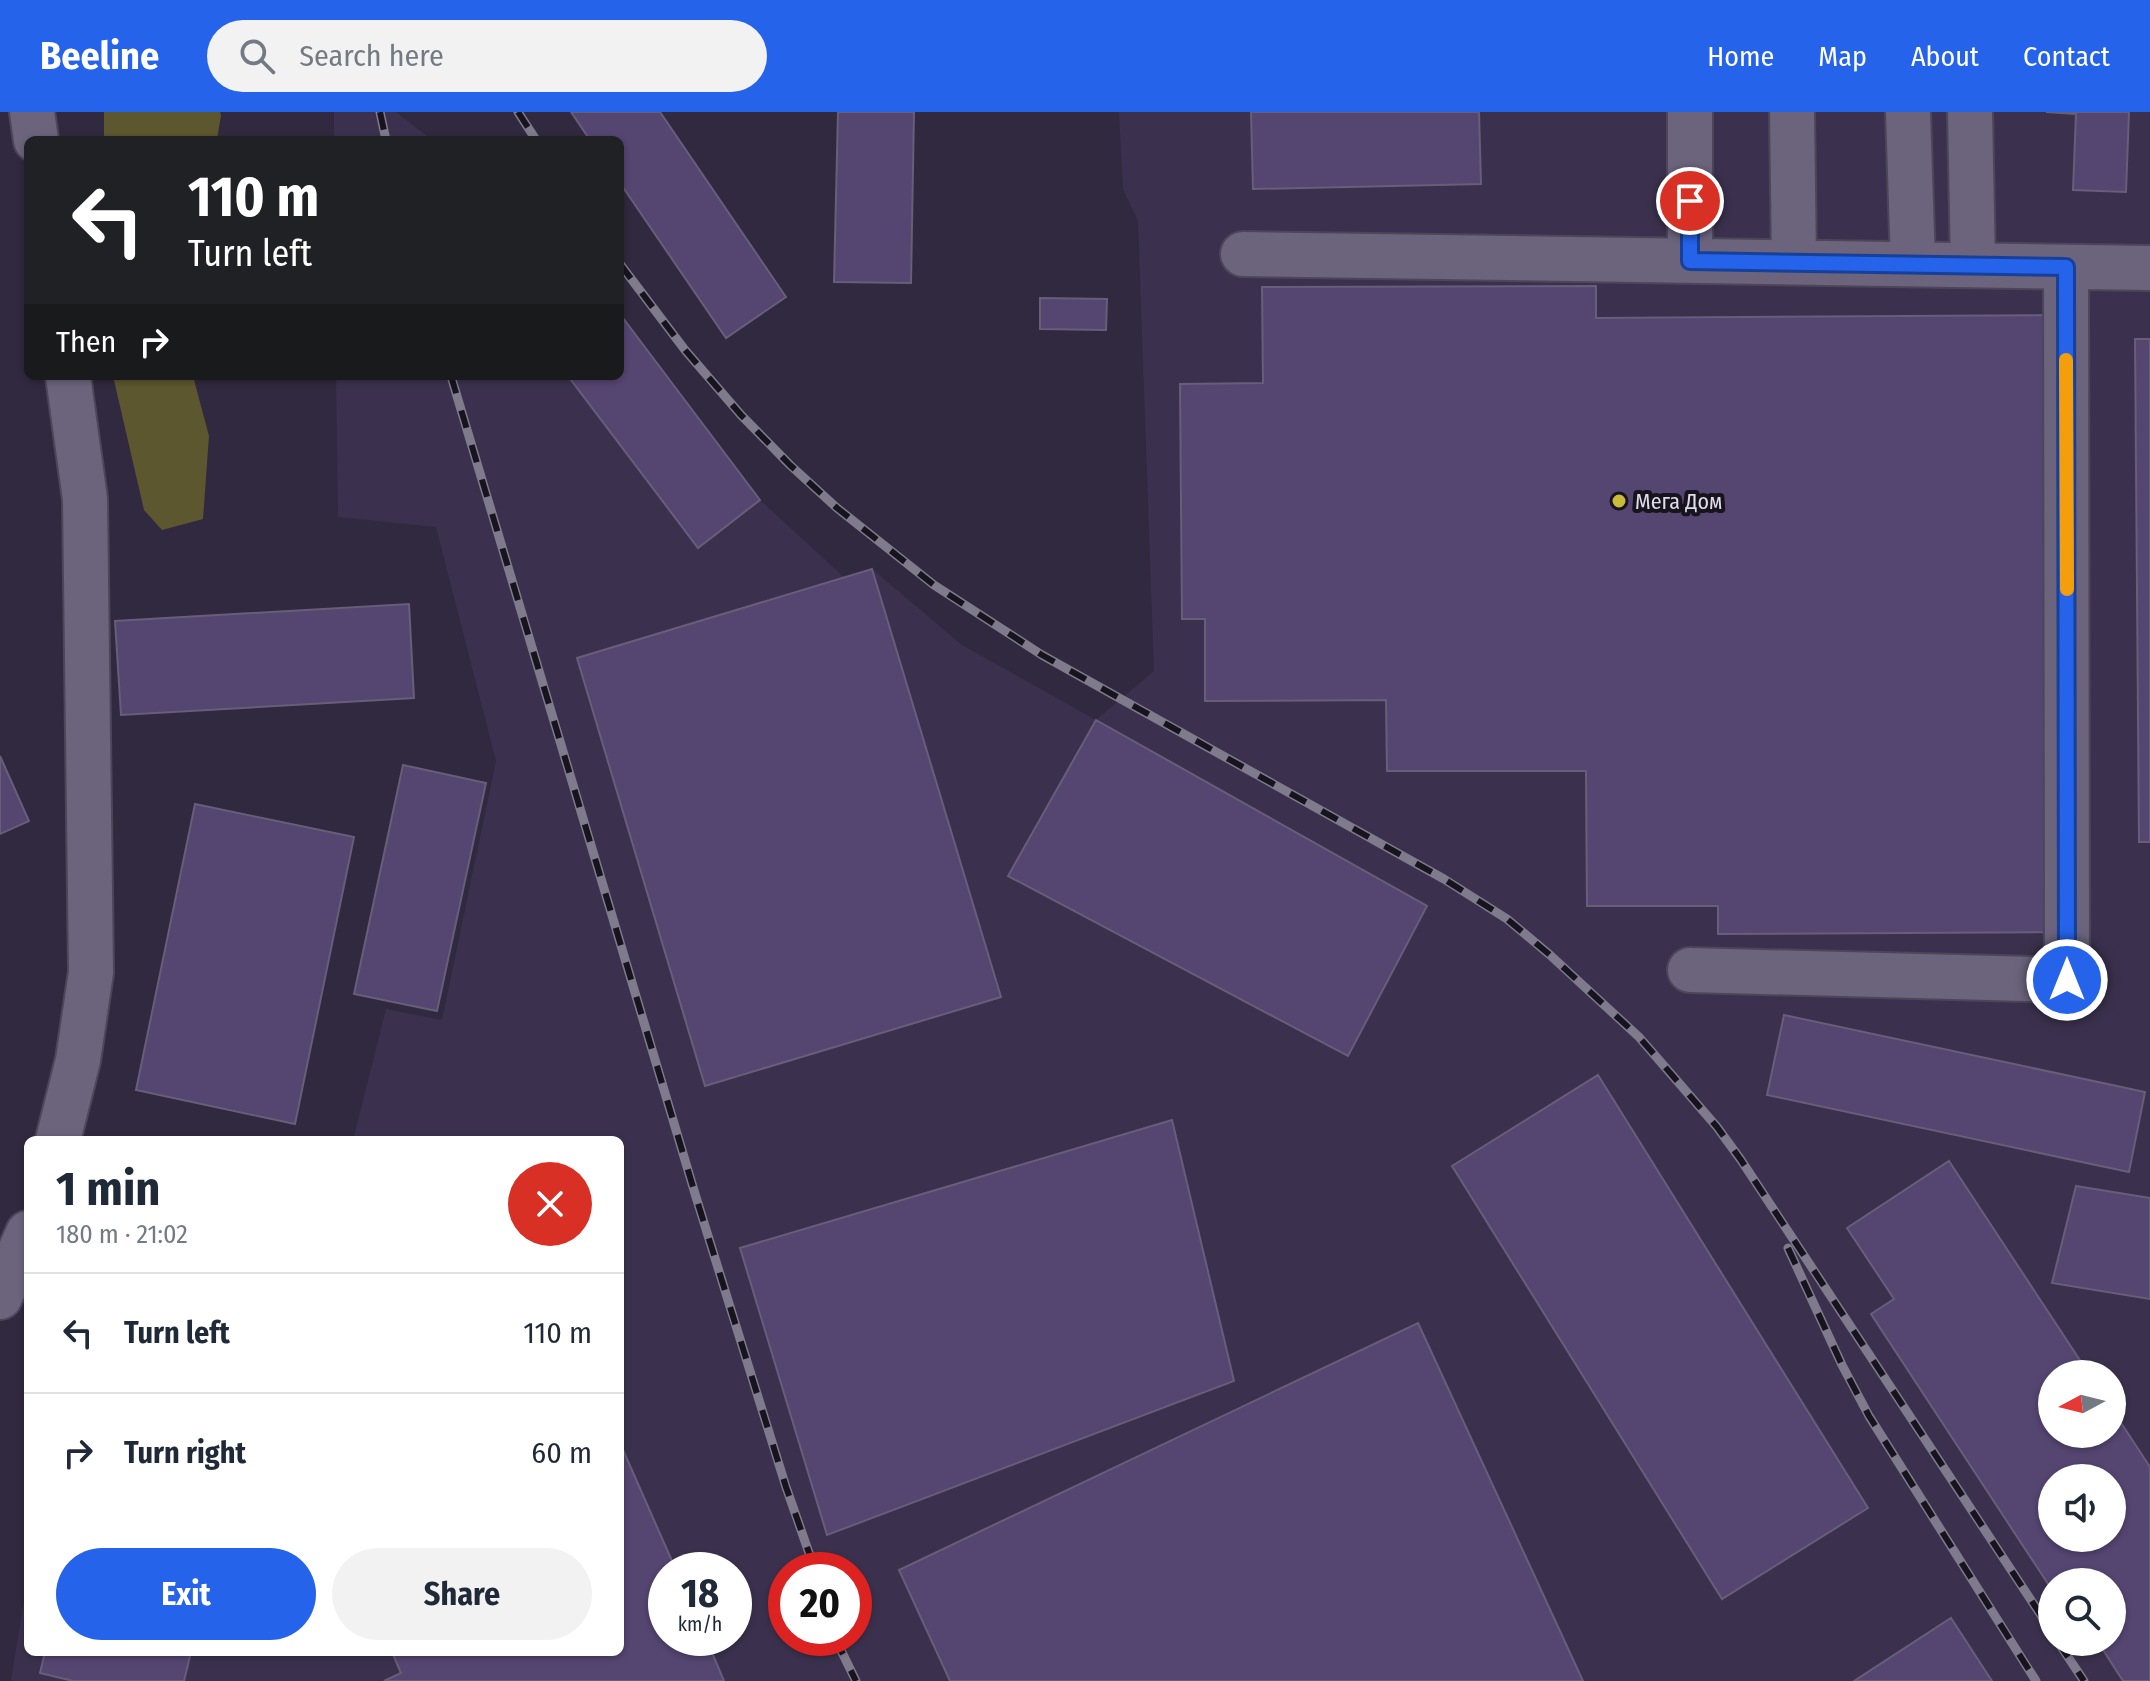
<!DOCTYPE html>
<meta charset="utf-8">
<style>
:root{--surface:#fff;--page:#f2f2f3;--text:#1f2937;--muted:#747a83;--line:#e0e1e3;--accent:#2563eb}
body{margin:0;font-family:"Fira Sans Condensed",sans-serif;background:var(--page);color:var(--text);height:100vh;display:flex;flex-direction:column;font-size:30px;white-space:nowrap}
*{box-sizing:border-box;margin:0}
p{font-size:26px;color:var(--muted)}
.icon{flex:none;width:44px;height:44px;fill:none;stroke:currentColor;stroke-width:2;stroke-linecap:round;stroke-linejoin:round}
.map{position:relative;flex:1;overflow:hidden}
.panel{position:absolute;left:24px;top:1024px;width:600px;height:520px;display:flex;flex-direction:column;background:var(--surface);border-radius:12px;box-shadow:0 2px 6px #0004}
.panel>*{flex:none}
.top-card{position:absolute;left:24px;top:24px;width:600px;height:244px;border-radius:12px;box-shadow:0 2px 6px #0004;background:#202124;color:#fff;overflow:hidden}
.needle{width:52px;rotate:263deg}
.buttons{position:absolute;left:2038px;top:1248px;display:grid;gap:16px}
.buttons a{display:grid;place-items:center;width:88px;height:88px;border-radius:50%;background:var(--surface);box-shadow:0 2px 6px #0004;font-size:40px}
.speed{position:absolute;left:648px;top:1440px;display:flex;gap:16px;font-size:40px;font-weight:700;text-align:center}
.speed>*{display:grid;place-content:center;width:104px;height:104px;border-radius:50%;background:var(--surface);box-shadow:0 2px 6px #0004;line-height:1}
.speed small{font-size:20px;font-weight:400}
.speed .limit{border:12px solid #d22;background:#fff;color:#111}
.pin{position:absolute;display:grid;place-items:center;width:68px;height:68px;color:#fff;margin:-34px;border:4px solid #fff;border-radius:50%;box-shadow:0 2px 8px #0007}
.me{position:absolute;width:88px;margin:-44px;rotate:0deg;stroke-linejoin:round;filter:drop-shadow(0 0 6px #0008)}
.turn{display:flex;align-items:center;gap:28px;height:168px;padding:0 32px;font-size:36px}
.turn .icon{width:104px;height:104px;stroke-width:2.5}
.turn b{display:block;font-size:56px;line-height:68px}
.then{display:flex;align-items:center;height:76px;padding:0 32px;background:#0003;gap:16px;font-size:30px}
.round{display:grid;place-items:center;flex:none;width:84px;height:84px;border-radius:42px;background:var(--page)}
.head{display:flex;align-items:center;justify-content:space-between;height:136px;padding:0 32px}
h1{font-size:48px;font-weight:700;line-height:60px}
.cta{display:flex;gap:16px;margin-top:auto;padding:16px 32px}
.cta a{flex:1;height:92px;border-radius:48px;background:var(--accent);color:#fff;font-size:32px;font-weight:700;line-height:92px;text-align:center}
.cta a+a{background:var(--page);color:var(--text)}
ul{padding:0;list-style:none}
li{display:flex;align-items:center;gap:24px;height:120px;padding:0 32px;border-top:2px solid var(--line)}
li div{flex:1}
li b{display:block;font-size:30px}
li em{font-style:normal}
header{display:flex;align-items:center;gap:48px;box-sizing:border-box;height:112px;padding:0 40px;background:var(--accent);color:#fff}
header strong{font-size:38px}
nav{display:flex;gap:44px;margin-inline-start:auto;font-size:28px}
.search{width:560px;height:72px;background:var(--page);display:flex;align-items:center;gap:20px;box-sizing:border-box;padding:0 28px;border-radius:44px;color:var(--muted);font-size:30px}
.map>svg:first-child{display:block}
</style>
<header>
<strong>Beeline</strong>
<div class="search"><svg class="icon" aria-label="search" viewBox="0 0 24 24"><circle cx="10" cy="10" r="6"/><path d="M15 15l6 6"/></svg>Search here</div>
<nav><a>Home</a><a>Map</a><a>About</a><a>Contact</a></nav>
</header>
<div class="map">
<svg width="2150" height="1569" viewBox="0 0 2150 1569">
<rect width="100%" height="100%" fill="#31293f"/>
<path fill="#3b314e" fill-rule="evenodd" d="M 334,0 L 396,0 L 432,28 L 334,28 Z
M 1119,0 L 2150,0 L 2150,1569 L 11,1569 L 28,1464 L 28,1540 L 620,1540 L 620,1028 L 353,1028 L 386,897 L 442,908 L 496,649 L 436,415 L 338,405 L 336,264 L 620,264 L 620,202 L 760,388 L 844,465 L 872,457 L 962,533 L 1096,608 L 1154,559 L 1138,109 L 1123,77 ZM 2052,1262 L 2112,1262 L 2112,1322 L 2052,1322 ZM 2052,1366 L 2112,1366 L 2112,1426 L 2052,1426 ZM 666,1458 L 734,1458 L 734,1526 L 666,1526 ZM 786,1458 L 854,1458 L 854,1526 L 786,1526 ZM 2052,1470 L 2112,1470 L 2112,1530 L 2052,1530 Z"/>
<path fill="#5c572e" d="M 104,0 L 220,0 L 221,3 L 217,28 L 104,28 Z
M 113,264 L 193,264 L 209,324 L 203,407 L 162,418 L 144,398 Z"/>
<path fill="#554571" stroke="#675e78" stroke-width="2" fill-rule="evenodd" d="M 571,0 L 660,0 L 786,185 L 726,226 L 620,71 L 620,28 L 590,28 Z
M 838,0 L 914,0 L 911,171 L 834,170 Z
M 1251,0 L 1479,0 L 1481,72 L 1253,77 Z
M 2046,0 L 2129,0 L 2126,80 L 2073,78 L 2076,2 Z
M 1596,174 L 1596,206 L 2056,203 L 2060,820 L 1718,822 L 1718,794 L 1587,794 L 1586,659 L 1387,659 L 1386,588 L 1205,589 L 1205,507 L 1182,507 L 1180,272 L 1263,271 L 1262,175 Z
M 1040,186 L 1107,187 L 1106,218 L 1040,217 Z
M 620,202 L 760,388 L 698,436 L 568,264 L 620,264 Z
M 2135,227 L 2150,227 L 2150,730 L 2139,730 Z
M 872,457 L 1001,885 L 705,974 L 577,546 Z
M 409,492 L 414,586 L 121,603 L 115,509 Z
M 1096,608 L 1427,794 L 1348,944 L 1008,764 Z
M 0,644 L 29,709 L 0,722 Z
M 403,653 L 486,671 L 437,899 L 354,882 Z
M 195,692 L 354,725 L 295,1012 L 136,978 Z
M 1784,903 L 2145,980 L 2129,1060 L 1767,983 Z
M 1598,963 L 1868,1396 L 1722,1487 L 1452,1054 Z
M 1172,1008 L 1234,1269 L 827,1423 L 740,1136 Z
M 1949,1049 L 2089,1262 L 2052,1262 L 2052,1322 L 2112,1322 L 2112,1297 L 2150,1355 L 2150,1569 L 2123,1569 L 2098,1530 L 2112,1530 L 2112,1470 L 2052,1470 L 2052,1478 L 1871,1202 L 1894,1187 L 1847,1116 ZM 2052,1366 L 2112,1366 L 2112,1426 L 2052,1426 Z
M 2076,1074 L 2150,1086 L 2150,1187 L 2052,1171 Z
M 1418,1211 L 1583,1569 L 950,1569 L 899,1458 Z
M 620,1331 L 676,1458 L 666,1458 L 666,1526 L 706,1526 L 724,1569 L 384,1569 L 401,1561 L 392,1540 L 620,1540 Z
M 1951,1506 L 1992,1569 L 1854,1569 Z
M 45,1540 L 191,1540 L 184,1569 L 73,1569 L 40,1561 Z"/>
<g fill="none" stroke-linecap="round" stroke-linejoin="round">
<g stroke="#4d4659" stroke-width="48">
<path id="minor" d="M 32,0 L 36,28
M 1792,0 L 1794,150
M 1908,0 L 1913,152
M 1970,0 L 1973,153
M 1243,142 L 2150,156
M 1690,149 L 1690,0
M 1690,858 L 2067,868 L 2066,155
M 58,1028 L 78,948 L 91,860 L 85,387 L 68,264
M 0,1185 L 28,1121"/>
</g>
<use href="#minor" stroke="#6c647d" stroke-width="44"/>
<g stroke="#807a8d" stroke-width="9">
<path id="rail" d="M 380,0 L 386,28
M 518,0 L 536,28
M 620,152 L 685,238 L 741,303 L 790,353 L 837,396 L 934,473 L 1042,543 L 1444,767 L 1507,807 L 1550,843 L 1639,925 L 1717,1015 L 1741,1048 L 2052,1520
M 451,264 L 696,1085 L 786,1375 L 815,1458
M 1788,1136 L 1842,1253 L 1869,1304 L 2036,1569
M 835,1526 L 856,1569
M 2058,1530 L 2084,1569"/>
</g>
<use href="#rail" stroke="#17141e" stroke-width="6" stroke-dasharray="18" stroke-linecap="butt"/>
</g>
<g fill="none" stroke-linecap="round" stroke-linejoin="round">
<g stroke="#184099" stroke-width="20">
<path id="route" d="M 1690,89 L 1690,149 L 2066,155 L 2067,868"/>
</g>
<use href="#route" stroke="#2563eb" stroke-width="14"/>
<path stroke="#f59e0b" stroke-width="14" d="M 2066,248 L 2067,477"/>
</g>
<circle fill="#caba3a" stroke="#17141e" stroke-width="3" cx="1619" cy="389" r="8"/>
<g text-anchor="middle" stroke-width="8" stroke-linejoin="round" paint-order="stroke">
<g font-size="22" fill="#e0dcea" stroke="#17141e" text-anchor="start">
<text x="1635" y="397">Мега Дом</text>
</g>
</g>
</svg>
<div class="buttons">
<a><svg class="needle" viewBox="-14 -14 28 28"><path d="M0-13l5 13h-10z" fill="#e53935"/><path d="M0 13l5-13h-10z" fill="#747a83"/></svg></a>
<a><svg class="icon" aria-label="sound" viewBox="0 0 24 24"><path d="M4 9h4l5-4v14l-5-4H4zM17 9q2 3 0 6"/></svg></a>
<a><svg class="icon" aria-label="search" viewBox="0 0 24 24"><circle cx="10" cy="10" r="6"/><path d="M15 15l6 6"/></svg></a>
</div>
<div class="speed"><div>18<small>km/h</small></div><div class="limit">20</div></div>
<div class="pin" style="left:1690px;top:89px;background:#d93025"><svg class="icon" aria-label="arrive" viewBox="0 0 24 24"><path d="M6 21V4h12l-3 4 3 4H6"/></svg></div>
<svg class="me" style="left:2067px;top:868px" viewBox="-20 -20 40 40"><circle r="17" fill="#2563eb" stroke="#fff" stroke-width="3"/><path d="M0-11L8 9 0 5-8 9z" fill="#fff"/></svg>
<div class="top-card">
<div class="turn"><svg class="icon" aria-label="left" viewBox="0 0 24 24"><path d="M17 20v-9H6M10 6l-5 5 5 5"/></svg><div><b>110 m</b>Turn left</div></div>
<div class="then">Then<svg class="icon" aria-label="right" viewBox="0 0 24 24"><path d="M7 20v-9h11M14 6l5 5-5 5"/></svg></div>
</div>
<section class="panel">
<div class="head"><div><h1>1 min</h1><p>180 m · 21:02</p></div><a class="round" style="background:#d93025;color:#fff"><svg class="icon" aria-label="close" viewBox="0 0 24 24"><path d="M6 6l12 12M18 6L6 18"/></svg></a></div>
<ul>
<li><svg class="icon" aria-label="left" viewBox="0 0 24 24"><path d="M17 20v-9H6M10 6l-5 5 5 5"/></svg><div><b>Turn left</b></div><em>110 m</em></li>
<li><svg class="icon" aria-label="right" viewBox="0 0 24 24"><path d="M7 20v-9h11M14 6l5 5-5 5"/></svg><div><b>Turn right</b></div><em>60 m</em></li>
</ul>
<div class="cta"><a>Exit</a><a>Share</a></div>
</section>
</div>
